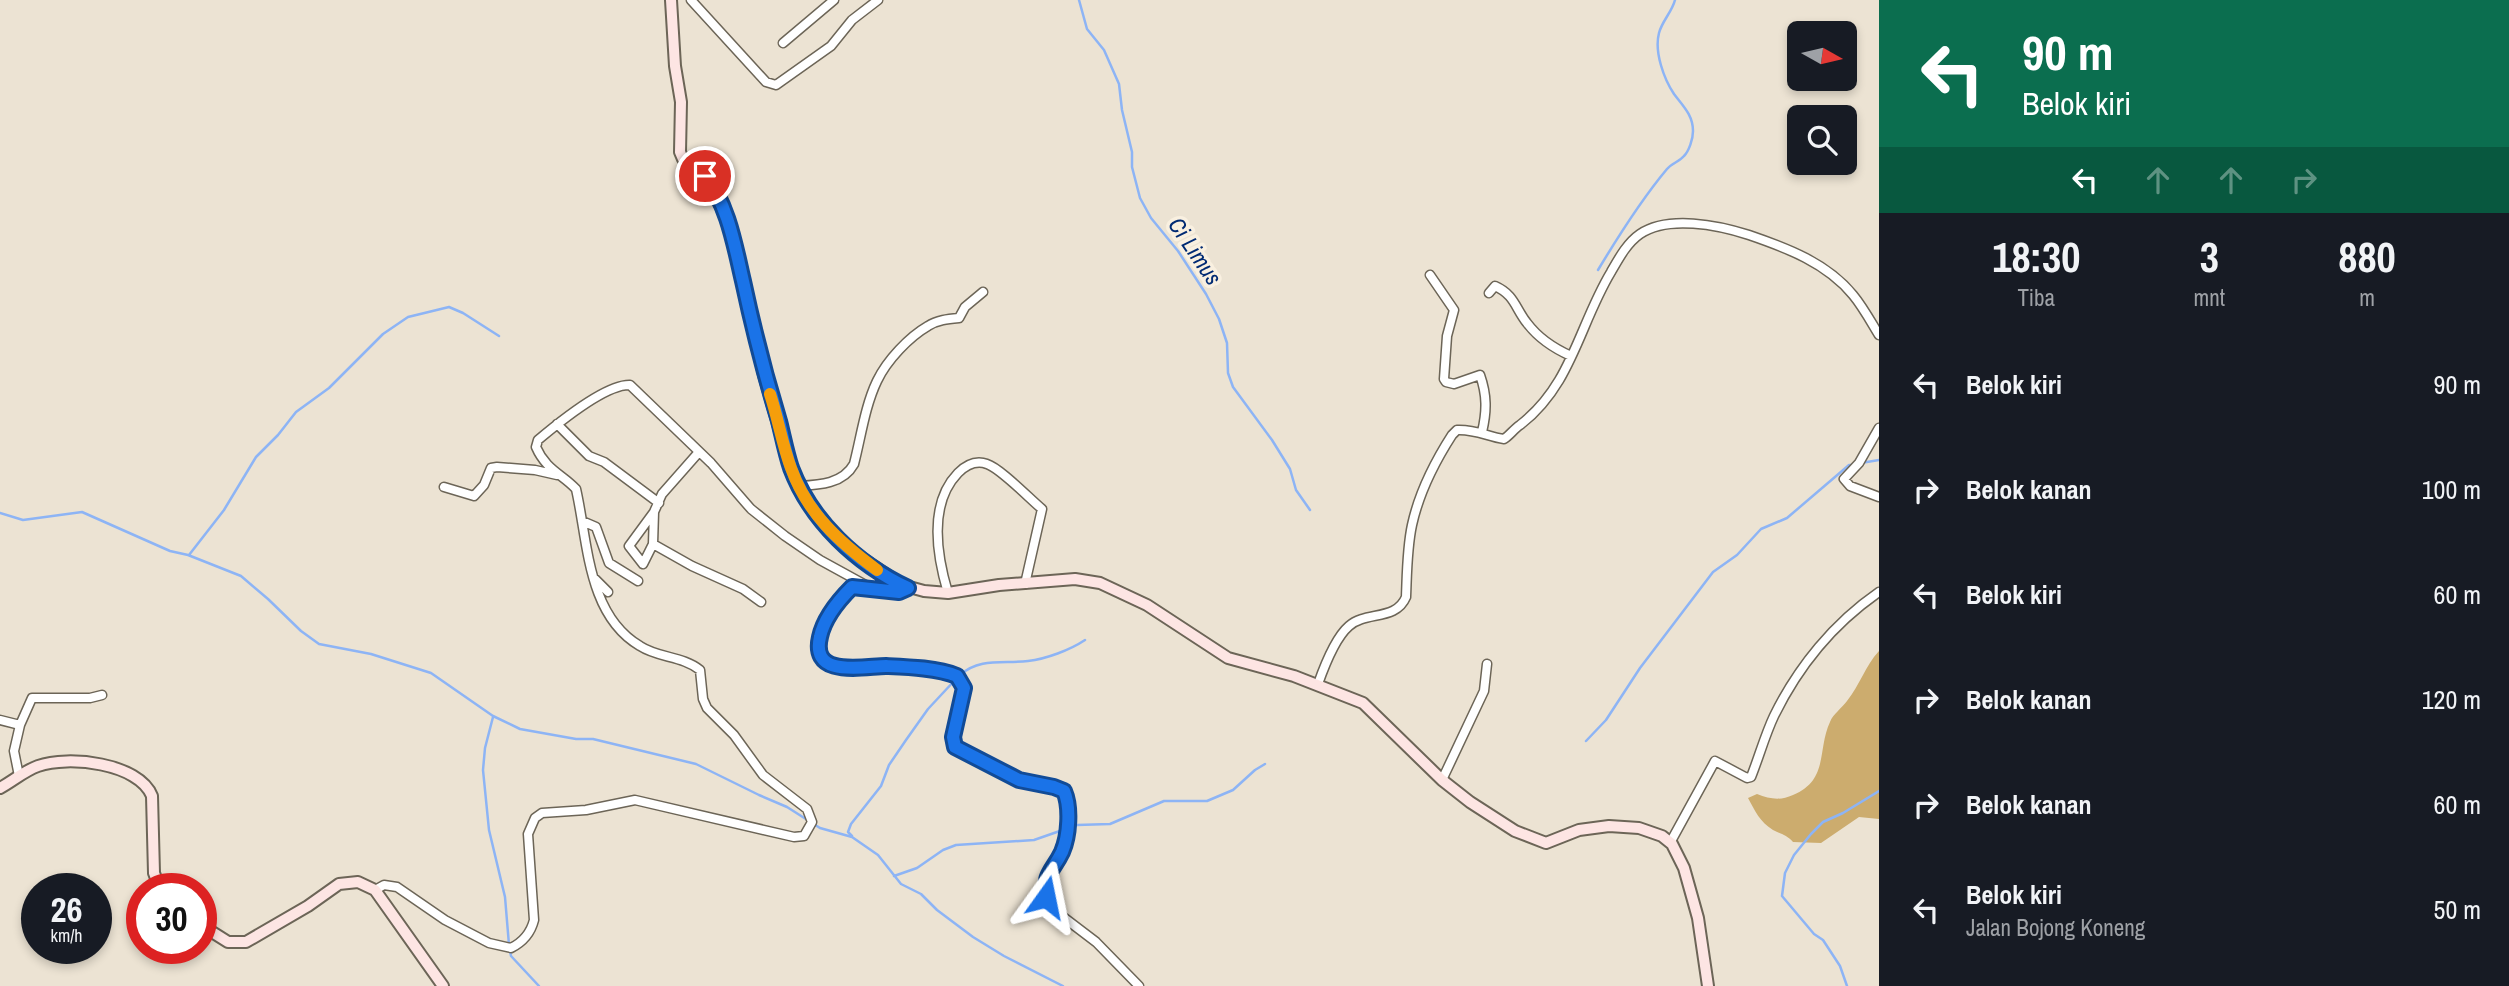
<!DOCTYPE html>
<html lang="id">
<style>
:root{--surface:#171b24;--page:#242831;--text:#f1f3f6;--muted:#9ea1a6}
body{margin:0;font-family:"Archivo Narrow",sans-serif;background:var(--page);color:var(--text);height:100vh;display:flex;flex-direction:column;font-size:26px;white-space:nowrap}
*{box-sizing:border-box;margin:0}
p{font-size:23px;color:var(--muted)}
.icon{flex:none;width:38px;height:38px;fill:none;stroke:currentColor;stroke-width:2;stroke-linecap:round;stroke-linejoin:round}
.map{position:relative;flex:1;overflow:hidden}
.drawer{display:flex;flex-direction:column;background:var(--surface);width:630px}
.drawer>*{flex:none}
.hud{background:#0b6e4f;color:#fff;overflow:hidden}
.needle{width:46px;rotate:98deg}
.fabs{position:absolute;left:1787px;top:21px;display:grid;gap:14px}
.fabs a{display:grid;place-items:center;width:70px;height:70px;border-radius:10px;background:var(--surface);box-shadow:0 4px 10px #0003;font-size:35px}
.speed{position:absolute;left:21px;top:873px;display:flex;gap:14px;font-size:35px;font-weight:700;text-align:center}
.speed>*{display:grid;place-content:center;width:91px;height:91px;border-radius:50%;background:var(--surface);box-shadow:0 4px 10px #0003;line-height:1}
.speed small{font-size:18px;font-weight:400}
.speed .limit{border:10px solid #d22;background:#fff;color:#111}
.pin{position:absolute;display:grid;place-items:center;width:60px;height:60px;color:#fff;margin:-30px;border:4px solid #fff;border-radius:50%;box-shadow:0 2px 7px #0007}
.me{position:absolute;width:77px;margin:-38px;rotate:12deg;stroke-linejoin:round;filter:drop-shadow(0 0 5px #0008)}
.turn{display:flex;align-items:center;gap:24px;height:147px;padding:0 28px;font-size:32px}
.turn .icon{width:91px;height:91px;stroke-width:2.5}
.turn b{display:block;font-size:49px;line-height:60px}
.lanes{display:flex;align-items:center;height:66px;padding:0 28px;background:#0003;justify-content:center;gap:35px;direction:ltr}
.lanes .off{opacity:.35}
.eta{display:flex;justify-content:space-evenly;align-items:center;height:119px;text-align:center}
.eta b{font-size:42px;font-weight:700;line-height:49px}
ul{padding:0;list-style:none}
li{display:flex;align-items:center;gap:21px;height:105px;padding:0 28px}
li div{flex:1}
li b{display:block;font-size:26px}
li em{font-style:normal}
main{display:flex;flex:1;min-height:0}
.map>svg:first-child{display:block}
</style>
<main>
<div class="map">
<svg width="1879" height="986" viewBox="0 0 1879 986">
<rect width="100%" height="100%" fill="#ece3d3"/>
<path fill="#ccac6e" d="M 1879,651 L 1879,819 L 1859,817 L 1821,843 L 1793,842 C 1787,835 1781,834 1773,830 C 1760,822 1755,811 1748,798 L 1757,794 C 1770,799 1780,801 1793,795 C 1829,780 1817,750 1830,722 C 1833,714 1842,708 1847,701 C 1860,685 1865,666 1879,651 Z"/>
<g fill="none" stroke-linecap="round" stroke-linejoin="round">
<path stroke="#8db4f5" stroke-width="2.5" d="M 1079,0 L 1087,29 L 1104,50 L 1119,84 L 1122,110 L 1132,152 L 1132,167 L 1140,198 L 1151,218 L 1178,251 L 1206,294 L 1219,319 L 1227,343 L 1228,373 L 1233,387 L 1272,440 L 1290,469 L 1296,490 L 1310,510
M 1598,270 C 1619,235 1641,200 1667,169 C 1672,163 1679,162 1684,156 C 1689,151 1693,139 1693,131 C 1693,115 1683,106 1674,94 C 1664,79 1654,52 1659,33 C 1662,21 1672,12 1675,0
M 1861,463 L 1879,460
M 0,513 L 23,520 L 82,512 L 170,551 L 188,555 L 241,576 L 268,599 L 301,631 L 319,644 L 371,654 L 431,673 L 493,716 L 520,729 L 576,739 L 593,739 L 696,764 L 759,795 L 787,807 L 820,828 L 852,837 L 878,855 L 901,884 L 921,894 L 937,910 L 973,937 L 1004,956 L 1063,986
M 189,555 L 224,510 L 256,457 L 278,435 L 296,412 L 329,388 L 383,334 L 408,317 L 449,307 L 463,313 L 499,336
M 960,675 C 980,657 1004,664 1028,661 C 1046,659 1070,650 1085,640
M 493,717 L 485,748 L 483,770 L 489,830 L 505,897 L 509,945
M 1586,741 L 1606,720 L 1640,668 L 1713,572 L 1737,555 L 1761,529 L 1787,518 L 1849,465 L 1854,465
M 852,836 L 848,832 L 851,824 L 881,786 L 889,765 L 906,740 L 928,709 L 955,680
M 894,876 L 917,868 L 943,850 L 956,845 L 1034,840 L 1077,825 L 1110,824 L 1164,801 L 1207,801 L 1233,790 L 1255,770 L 1265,764
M 510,951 L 511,956 L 539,986
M 1847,986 L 1840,966 L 1823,940 L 1814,934 L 1782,896 L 1785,873 L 1794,855 L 1811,834 L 1823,822 L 1843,813 L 1879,791"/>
<g stroke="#6c6557" stroke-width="11">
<path id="street" d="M 691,0 L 766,82 L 776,85 L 831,46 L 852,20 L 878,0
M 783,43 L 834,0
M 1430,275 L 1454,310 L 1447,336 L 1444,379 L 1446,382 L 1454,384 L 1480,375 C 1487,395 1487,411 1482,432
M 1489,293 L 1495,286 C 1515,295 1515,308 1527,323 C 1539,339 1553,348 1571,356
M 557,424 L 589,456 L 604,462 L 659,503
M 1879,428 L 1859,463 L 1844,479 L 1850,486 L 1879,497
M 699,452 L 662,494 L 654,512 L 653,544 L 692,566 L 743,589 L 761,602
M 799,486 C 819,485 843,484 854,464 C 861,437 865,406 877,381 C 887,360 909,337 928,326 C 937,320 948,319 959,318 L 965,307 L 983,292
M 444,487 L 474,496 L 484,485 L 491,468 L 497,467 L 535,470 L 557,475
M 582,521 L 596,527 L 609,563 L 638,581
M 653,544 L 643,564 L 629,546 L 654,512
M 595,579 L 608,592
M 865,587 L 852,587 C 836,602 810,634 822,657 C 842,675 863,666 886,666 C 904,667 949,669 962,681 C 968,703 947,726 955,747 L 1019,780 L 1054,787 L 1064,791 L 1067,817 L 1066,842 L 1060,856 L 1047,876 L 1046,897 L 1050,907 L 1096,942 L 1139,986
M 948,593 C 937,556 928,504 958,473 C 966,465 976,460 987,464 C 1000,468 1030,499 1042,509 L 1025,584
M 1318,684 C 1324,667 1335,638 1349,626 C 1366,611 1396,621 1406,597 C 1407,573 1407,548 1412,525 C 1419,493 1434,463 1452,435 L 1457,430 C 1476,429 1488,437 1504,439 C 1510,435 1514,429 1520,425 C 1572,385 1579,325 1611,272 C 1619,258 1627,243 1640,234 C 1668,215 1718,225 1749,235 C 1787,248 1827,263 1853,295 C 1863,307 1871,322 1879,335
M 0,720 L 20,725
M 19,776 L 14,751 L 20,725 L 32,698 L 90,698 L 102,695
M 1442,780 L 1484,691 L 1487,664
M 1670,843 L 1715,761 L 1747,778 L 1751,777 C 1759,757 1765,735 1774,716 C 1798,667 1834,623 1879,592
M 375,890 L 384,885 L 397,887 L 445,920 L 489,943 L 511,948 C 523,942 531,932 534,920 L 528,834 L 535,818 L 542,813 L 586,810 L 635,800 L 794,837 L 804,836 L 812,822 L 807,809 L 763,775 L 734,735 L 707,708 L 703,699 L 700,670 C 683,656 658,658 640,646 C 587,615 588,541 576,489 C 562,474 546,470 536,447 L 538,440 C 557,424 605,384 630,385 L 711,463 L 751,509 L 785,536 L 820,560 L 871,588 L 899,592 L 908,588"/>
</g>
<g stroke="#6c6557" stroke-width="14">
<path id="secondary" d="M 671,0 L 675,66 L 681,102 L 680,152 L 683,159 L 709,180 L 725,216 L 736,252 L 764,375 L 790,466 L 799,486 L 818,518 L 856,554 L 902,585 L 924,591 L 948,593 L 999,585 L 1075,579 L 1100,583 L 1147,605 L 1228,658 L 1294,676 L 1363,703 L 1442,780 L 1470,802 L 1515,831 L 1546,843 L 1579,830 L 1609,826 L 1639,828 L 1662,836 L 1672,844 L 1684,868 L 1698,918 L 1708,986
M 0,788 C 13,781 24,771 38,766 C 68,755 139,763 152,796 L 154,873 L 160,889
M 201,925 L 228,942 L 246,942 L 308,906 L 339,884 L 358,882 L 375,890 L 443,986"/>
</g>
<use href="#street" stroke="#fff" stroke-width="8"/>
<use href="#secondary" stroke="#fde5e3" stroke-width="10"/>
</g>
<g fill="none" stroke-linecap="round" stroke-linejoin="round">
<g stroke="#114b97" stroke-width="18">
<path id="route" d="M 705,176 C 728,204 735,247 743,281 C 753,328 765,375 779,421 C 783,437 786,453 791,468 C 811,521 857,564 908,588 L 899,592 L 852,587 C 839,600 824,618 820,637 C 810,679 865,666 886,666 C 908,667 937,668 957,676 L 964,688 L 953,737 L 955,747 L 1019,780 L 1054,787 L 1064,791 C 1071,807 1069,836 1062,852 C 1053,871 1044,873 1046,897"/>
</g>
<use href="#route" stroke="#1a73e8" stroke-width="12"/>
<path stroke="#f59e0b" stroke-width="12" d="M 770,394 C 778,418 782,444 791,468 C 807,513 839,542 877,570"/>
</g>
<g text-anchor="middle" stroke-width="7" stroke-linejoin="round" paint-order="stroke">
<g font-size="23" font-style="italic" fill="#002a73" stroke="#f9f0e0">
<text transform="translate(1195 251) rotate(56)" y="8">Ci Limus</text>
</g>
</g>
</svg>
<div class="fabs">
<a><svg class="needle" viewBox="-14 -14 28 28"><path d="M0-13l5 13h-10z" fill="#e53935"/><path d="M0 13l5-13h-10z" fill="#9ea1a6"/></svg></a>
<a><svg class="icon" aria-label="search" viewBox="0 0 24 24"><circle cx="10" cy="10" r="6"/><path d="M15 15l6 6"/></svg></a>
</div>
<div class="speed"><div>26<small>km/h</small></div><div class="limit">30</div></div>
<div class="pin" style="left:705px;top:176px;background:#d93025"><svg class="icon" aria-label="arrive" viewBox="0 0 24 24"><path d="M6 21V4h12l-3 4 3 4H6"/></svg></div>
<svg class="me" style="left:1046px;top:897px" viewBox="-20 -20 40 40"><path d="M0-17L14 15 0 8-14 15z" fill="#1a73e8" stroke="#fff" stroke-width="4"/></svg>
</div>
<section class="drawer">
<div class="hud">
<div class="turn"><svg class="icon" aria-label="left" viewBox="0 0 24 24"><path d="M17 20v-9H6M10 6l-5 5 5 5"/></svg><div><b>90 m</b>Belok kiri</div></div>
<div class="lanes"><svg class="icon" aria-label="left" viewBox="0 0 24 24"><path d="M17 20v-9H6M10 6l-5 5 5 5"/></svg><svg class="icon off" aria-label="ahead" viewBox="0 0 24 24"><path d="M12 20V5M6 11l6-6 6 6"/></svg><svg class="icon off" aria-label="ahead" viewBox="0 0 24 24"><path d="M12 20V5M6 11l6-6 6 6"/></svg><svg class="icon off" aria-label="right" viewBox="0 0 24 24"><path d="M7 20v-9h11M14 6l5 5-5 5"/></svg></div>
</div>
<div class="eta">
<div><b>18:30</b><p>Tiba</p></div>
<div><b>3</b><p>mnt</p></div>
<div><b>880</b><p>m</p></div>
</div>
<ul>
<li><svg class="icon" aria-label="left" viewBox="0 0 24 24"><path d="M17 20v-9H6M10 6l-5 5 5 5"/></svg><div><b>Belok kiri</b></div><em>90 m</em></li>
<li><svg class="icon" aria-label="right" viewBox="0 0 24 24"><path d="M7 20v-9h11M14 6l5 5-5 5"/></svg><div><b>Belok kanan</b></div><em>100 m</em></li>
<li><svg class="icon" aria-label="left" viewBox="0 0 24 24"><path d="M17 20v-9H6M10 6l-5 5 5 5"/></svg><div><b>Belok kiri</b></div><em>60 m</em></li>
<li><svg class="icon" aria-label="right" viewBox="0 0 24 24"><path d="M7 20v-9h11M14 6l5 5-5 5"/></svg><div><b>Belok kanan</b></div><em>120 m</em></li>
<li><svg class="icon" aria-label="right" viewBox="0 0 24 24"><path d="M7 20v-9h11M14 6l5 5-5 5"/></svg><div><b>Belok kanan</b></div><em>60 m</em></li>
<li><svg class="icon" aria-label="left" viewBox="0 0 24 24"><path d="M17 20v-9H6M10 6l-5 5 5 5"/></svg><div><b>Belok kiri</b><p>Jalan Bojong Koneng</p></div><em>50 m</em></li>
</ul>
</section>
</main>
